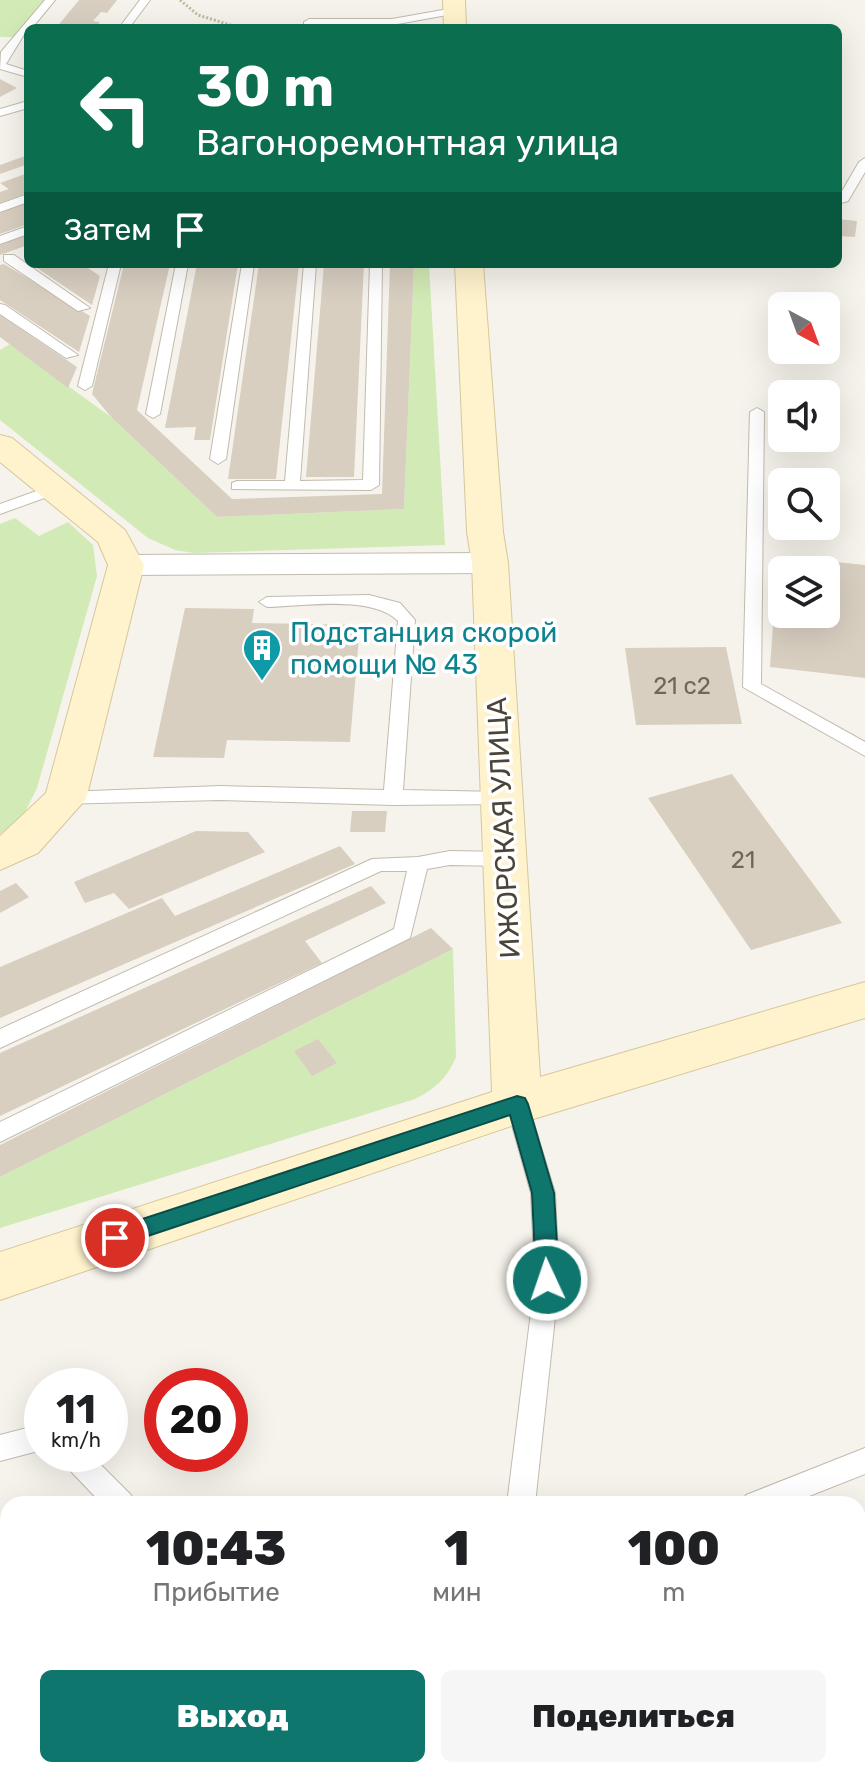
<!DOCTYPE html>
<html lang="ru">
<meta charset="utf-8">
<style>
:root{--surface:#fff;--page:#f6f6f6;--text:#202124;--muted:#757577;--accent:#0f766e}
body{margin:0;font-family:Rubik,sans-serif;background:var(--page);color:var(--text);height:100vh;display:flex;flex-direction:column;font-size:30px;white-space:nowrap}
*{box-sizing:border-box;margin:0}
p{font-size:26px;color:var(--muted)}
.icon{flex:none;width:44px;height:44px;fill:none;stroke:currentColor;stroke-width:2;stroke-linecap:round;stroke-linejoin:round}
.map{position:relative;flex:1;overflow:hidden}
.side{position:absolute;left:0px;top:1496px;width:866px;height:282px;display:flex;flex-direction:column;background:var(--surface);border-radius:24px 24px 0 0;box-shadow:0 8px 32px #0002}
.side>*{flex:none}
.guide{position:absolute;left:24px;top:24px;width:818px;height:244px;border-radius:12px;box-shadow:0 8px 32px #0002;background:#0b6e4f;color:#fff;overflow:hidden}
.needle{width:52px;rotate:139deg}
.fabs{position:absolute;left:768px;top:292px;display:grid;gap:16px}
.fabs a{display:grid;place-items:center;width:72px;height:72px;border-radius:12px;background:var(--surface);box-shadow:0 8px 32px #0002;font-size:40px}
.speed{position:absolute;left:24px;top:1368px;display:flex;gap:16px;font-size:40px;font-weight:700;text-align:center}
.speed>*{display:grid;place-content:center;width:104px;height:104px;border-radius:50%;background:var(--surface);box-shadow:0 8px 32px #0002;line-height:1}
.speed small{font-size:20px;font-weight:400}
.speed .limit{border:12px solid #d22;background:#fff;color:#111}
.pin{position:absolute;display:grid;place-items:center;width:68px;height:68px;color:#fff;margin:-34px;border:4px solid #fff;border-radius:50%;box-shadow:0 2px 8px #0007}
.me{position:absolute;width:88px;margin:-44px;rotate:357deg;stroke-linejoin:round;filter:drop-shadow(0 0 6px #0008)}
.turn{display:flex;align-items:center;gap:28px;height:168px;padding:0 40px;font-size:36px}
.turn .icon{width:104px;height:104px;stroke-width:2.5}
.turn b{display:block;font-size:56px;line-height:68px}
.then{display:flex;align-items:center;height:76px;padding:0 40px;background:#0003;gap:16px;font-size:30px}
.eta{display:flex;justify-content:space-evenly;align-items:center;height:136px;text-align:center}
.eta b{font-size:48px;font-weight:800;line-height:56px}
.primary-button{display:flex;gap:16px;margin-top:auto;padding:16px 40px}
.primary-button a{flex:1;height:92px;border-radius:12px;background:var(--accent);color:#fff;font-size:32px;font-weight:800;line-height:92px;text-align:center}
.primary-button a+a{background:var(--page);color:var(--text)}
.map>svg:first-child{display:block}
</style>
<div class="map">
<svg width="865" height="1777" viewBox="0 0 865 1777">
<rect width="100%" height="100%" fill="#f6f3ec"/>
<path fill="#d2eab5" d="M 0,0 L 47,0 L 14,37 L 0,37 Z
M 414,264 L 429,264 L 445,545 L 194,553 L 175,550 L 148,538 L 0,420 L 0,350 L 10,344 L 111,417 L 217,517 L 404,509 Z
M 15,518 L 39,536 L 68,522 L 93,545 L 97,576 L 37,788 L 22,818 L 0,834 L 0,524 Z
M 453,949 L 456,1057 C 447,1078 435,1089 415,1099 L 0,1228 L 0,1177 Z"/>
<path fill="#d8cfc1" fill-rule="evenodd" d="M 79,0 L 117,0 L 107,13 L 101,12 L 93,21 L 100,22 L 95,28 L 56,28 Z
M 0,79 L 17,88 L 0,97 Z
M 28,155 L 28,164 L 0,174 L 0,165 Z
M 28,173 L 28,193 L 0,203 L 0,192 L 9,189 L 0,183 Z
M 28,202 L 28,224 L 0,234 L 0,211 Z
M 838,219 L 857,221 L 855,237 L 838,236 Z
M 28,233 L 28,245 L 0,255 L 0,243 Z
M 4,264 L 90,316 L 79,352 L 0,300 L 0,265 Z
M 31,264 L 82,264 L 100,276 L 92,305 Z
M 124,264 L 170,264 L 137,410 L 232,499 L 382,494 L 390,264 L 414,264 L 404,509 L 217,517 L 111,417 L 92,394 Z
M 197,264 L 238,264 L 210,440 L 194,440 L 196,427 L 165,428 Z
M 259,264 L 299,264 L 276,479 L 228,479 Z
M 324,264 L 364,264 L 354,477 L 306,477 Z
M 0,315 L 77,367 L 68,388 L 0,337 Z
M 778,556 L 865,565 L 865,678 L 770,667 ZM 782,570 L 826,570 L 826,614 L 782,614 Z
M 185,608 L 254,609 L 252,623 L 360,625 L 350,742 L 227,740 L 224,758 L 153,757 Z
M 726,647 L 742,724 L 636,725 L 625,648 Z
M 732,774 L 842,923 L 751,950 L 648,798 Z
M 352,811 L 387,811 L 385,832 L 350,832 Z
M 196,831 L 248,832 L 265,852 L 129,909 L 114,893 L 85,903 L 74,882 Z
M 340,846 L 355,864 L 0,1018 L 0,967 L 162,898 L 175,916 Z
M 16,883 L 29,897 L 0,913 L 0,891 Z
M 371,886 L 386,903 L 305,941 L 322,963 L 0,1116 L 0,1053 Z
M 431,928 L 453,949 L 0,1177 L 0,1145 Z
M 318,1039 L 337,1063 L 312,1076 L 294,1051 Z"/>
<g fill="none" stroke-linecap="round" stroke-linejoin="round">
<g stroke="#c2bbae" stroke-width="2">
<path id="lane" d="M 45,0 L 55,0 L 32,28 L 28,28 L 6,64 L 28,71 L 28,77 L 0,69 L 1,52 Z
M 140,0 L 150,0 L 129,28 L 119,28 Z
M 454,8 L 459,11 L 458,13 L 392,25 L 314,25 L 314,28 L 304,28 L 304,22 L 309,19 L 392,19 Z
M 28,101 L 28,108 L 0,116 L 0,109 Z
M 865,158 L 865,172 L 848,201 L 838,204 L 838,198 L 859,162 Z
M 28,194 L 28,202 L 0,212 L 0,204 Z
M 28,226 L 28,234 L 0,244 L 0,236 Z
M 4,255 L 14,255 L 90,308 L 78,311 L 4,261 Z
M 109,264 L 121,264 L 92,386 L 85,390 L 78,386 Z
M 176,264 L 188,264 L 160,414 L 153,418 L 146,414 Z
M 242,264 L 254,264 L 226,459 L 218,464 L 210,459 Z
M 304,264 L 316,264 L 300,481 L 363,480 L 370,264 L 382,264 L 379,485 L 371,490 L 232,489 L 232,483 L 237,481 L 285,481 Z
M 0,304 L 5,305 L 78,355 L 66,358 L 0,314 Z
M 757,408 L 764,412 L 761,684 L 865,742 L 865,756 L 743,687 L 750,412 Z
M 56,484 L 64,489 L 61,492 L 0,514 L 0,504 Z
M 369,595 L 400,603 L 415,620 L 403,790 L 502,792 L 511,799 L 509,804 L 393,805 L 220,800 L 58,804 L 56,799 L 65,792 L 220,786 L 384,790 L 398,621 C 372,595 304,606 267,607 L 259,602 L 267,597 Z
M 450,851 L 505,852 L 515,859 L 505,866 L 450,865 L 427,869 L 410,938 L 0,1142 L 0,1122 L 394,929 L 407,871 L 381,871 L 0,1048 L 0,1029 L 372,859 L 418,857 Z
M 517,1095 L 525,1097 L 528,1104 L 555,1193 L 559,1280 L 535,1504 L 507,1504 L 535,1280 L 531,1193 L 506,1104 L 509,1097 Z
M 42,1424 L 42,1450 L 0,1461 L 0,1435 Z
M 865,1448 L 865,1474 L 789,1504 L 742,1504 L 746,1495 Z
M 59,1454 L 90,1454 L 131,1495 L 135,1504 L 102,1504 L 63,1463 Z
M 148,1770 L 210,1770 L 207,1777 L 145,1777 Z
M 433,1770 L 497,1770 L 495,1777 L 436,1777 Z
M 688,1770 L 718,1770 L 717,1777 L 687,1777 Z"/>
</g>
<g stroke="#c2bbae" stroke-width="2">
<path id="street" d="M 490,553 L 502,556 L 507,563 L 502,570 L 490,573 L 126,575 L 114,572 L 109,565 L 114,558 L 126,555 Z"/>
</g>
<g stroke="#d6c79b" stroke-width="2">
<path id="secondary" d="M 443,0 L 465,0 L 466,28 L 444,28 Z
M 455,264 L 483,264 L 503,532 L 508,563 L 540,1077 L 865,982 L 865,1018 L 517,1124 L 0,1300 L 0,1252 L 492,1092 L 472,563 L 467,532 Z
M 0,435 L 12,438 L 125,530 L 144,565 L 86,799 L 38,853 L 0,870 L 0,836 L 46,793 L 108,565 L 98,542 L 0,462 Z"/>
</g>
<path stroke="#c4b79f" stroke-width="3" stroke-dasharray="2 2" stroke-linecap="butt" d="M 180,0 L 198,15 L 240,28"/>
<use href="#lane" fill="#fff" fill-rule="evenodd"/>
<use href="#street" fill="#fff" fill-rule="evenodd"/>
<use href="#secondary" fill="#fff3cd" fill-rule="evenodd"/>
</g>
<path fill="#0f766e" stroke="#0a4d48" stroke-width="2" d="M 517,1096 L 525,1098 L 528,1104 L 554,1193 L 559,1280 L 555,1287 L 547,1290 L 540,1287 L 536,1280 L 532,1193 L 510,1115 L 115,1247 L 107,1245 L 104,1238 L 107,1231 L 115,1228 Z"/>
<defs>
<g id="building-pin" transform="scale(2)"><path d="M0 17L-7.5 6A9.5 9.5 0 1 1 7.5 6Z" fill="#0f9aa8" stroke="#fff"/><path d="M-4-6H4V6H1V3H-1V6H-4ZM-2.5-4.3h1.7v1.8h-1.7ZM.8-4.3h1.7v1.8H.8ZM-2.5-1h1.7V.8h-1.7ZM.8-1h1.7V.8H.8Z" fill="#fff"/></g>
</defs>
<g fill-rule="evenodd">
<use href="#building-pin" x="262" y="648"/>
</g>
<g text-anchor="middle" stroke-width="7" stroke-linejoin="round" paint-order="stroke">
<g font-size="24" fill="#6e675b">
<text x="682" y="694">21 с2</text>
<text x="743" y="868">21</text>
</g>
<g font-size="28" fill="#0d838f" stroke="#fff" text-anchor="start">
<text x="290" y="642">Подстанция скорой<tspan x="290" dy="32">помощи № 43</tspan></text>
</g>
<g font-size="28" fill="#4b4439" stroke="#fff">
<text transform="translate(503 828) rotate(-93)" y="10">ИЖОРСКАЯ УЛИЦА</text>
</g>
</g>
</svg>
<div class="fabs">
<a><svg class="needle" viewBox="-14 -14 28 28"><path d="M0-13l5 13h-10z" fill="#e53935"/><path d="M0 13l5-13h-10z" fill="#757577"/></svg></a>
<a><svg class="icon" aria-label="sound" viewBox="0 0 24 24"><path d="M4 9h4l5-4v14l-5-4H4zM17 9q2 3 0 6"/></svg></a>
<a><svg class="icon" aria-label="search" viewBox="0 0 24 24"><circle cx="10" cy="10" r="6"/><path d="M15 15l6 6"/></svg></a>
<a><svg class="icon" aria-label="layers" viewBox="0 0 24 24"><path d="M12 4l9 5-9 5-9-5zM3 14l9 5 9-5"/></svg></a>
</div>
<div class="speed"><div>11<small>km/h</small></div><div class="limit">20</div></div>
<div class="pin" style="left:115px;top:1238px;background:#d93025"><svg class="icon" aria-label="arrive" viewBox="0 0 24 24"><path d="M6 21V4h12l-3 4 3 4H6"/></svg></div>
<svg class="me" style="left:547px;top:1280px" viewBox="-20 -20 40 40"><circle r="17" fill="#0f766e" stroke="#fff" stroke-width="3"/><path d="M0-11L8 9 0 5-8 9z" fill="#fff"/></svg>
<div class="guide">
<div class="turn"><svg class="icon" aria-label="left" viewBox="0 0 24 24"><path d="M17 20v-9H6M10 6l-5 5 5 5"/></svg><div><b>30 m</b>Вагоноремонтная улица</div></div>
<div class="then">Затем<svg class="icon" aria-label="arrive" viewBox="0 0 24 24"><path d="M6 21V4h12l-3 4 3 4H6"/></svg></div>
</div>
<section class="side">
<div class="eta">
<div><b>10:43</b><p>Прибытие</p></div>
<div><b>1</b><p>мин</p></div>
<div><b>100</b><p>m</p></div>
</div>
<div class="primary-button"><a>Выход</a><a>Поделиться</a></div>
</section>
</div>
